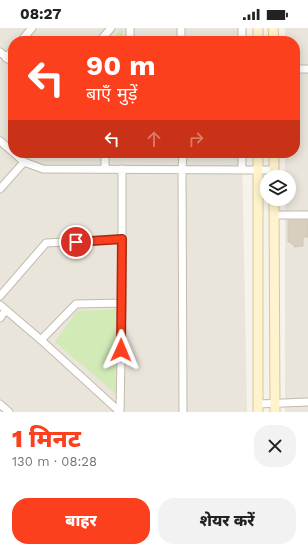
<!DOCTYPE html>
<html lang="hi">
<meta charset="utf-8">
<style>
:root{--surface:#fff;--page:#f2f2f2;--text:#222;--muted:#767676;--accent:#fc3f1d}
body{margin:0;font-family:"Work Sans","Noto Sans Devanagari",sans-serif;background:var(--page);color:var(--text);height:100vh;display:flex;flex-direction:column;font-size:15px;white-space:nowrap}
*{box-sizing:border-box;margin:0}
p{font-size:13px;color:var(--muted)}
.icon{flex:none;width:22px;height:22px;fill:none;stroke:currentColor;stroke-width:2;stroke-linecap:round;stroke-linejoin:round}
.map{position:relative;height:384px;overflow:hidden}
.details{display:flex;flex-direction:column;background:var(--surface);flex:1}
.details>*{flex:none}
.top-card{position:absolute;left:8px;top:8px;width:292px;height:122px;border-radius:16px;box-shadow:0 2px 10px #0003;background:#fc3f1d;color:#fff;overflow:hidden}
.tools{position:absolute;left:260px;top:142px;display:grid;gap:8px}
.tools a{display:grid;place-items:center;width:36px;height:36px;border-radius:50%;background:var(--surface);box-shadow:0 2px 10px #0003;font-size:20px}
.pin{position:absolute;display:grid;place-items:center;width:34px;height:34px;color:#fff;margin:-17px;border:2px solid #fff;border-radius:50%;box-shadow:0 1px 4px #0007}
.me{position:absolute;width:44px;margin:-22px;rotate:1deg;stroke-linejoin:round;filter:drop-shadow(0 0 3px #0008)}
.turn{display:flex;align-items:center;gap:14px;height:84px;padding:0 12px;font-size:18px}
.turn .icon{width:52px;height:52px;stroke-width:2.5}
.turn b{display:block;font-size:28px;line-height:34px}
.lanes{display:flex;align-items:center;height:38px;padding:0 12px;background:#0003;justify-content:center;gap:20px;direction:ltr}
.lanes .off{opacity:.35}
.round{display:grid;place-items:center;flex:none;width:42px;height:42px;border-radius:16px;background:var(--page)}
.overview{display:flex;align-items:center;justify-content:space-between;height:68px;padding:0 12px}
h1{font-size:24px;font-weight:800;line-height:30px;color:var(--accent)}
.action{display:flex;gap:8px;margin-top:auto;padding:8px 12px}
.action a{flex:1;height:46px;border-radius:16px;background:var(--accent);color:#fff;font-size:16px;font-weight:800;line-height:46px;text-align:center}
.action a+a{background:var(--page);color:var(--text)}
.status{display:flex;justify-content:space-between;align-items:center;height:28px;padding:0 20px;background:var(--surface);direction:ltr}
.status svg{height:11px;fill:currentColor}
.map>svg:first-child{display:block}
</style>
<div class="status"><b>08:27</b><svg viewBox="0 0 49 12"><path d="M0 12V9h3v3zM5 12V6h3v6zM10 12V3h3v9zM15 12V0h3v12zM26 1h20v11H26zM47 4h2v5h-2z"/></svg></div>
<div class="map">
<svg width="308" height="384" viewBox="0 0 308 384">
<rect width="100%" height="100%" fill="#f6f3ec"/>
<path fill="#eae5da" d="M 0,0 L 239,0 L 239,13 L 13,13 L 13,125 L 242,125 L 247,384 L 0,384 Z
M 285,0 L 308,0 L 308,384 L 285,384 L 285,171 L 289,171 L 289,149 L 285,149 L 285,125 L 295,125 L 295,13 L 285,13 Z"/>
<path fill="#d2eab5" d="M 122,0 L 123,13 L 111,13 Z
M 116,281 L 116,366 L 55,314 L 77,283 Z"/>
<path fill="#d8cfc1" stroke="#d3c7b4" d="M 288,192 L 308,192 L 308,209 L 303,209 L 303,218 L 294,219 L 294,216 L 291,216 L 291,214 L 288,214 Z"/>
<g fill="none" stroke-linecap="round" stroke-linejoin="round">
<g stroke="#c2bbae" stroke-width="9">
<path id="street" d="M 130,0 L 130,13
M 181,0 L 181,13
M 242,0 L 242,13
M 21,13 L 32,0
M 100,13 L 111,0
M 0,24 L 13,35
M 6,30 L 13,22
M 295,41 L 308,41
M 0,113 L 13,124
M 14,125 L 24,134 L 43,141 L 274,142
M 105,141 L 105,125
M 242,141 L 242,125
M 0,161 L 24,134
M 275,187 L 308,187
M 0,268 L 46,215 L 122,211
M 0,277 L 41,312 L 120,384
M 0,290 L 6,282
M 41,312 L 76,276 L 122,275
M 0,376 L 9,384
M 258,376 L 308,374
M 120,384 L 122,275 L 122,141
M 183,384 L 182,141 L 183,125"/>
</g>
<g stroke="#d6c79b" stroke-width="11">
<path id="secondary" d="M 258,0 L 258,13
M 273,0 L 274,13
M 274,125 L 274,149
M 274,171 L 275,384
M 258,384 L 258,125"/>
</g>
<use href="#street" stroke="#fff" stroke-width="7"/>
<use href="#secondary" stroke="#fff3cd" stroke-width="9"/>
</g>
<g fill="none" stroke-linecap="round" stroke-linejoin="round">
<g stroke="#a42913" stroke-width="10">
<path id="route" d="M 76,214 L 122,211 L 121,322"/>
</g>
<use href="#route" stroke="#fc3f1d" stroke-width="7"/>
</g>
</svg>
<div class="tools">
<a><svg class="icon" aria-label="layers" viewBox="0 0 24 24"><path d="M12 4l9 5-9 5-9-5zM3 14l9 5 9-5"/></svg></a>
</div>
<div class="pin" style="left:76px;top:214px;background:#d93025"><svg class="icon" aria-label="arrive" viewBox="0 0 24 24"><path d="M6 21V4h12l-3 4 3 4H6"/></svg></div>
<svg class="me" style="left:121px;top:322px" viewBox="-20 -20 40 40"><path d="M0-17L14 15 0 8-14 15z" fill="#fc3f1d" stroke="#fff" stroke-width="4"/></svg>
<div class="top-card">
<div class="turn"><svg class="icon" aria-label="left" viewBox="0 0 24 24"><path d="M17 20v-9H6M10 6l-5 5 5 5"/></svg><div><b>90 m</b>बाएँ मुड़ें</div></div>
<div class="lanes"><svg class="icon" aria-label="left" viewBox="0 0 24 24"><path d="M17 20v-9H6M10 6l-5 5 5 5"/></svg><svg class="icon off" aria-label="ahead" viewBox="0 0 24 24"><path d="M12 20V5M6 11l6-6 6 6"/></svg><svg class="icon off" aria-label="right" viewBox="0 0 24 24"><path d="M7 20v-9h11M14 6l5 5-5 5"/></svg></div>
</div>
</div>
<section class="details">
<div class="overview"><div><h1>1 मिनट</h1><p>130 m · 08:28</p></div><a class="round"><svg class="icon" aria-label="close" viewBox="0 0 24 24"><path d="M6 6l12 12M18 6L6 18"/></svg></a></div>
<div class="action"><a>बाहर</a><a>शेयर करें</a></div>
</section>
